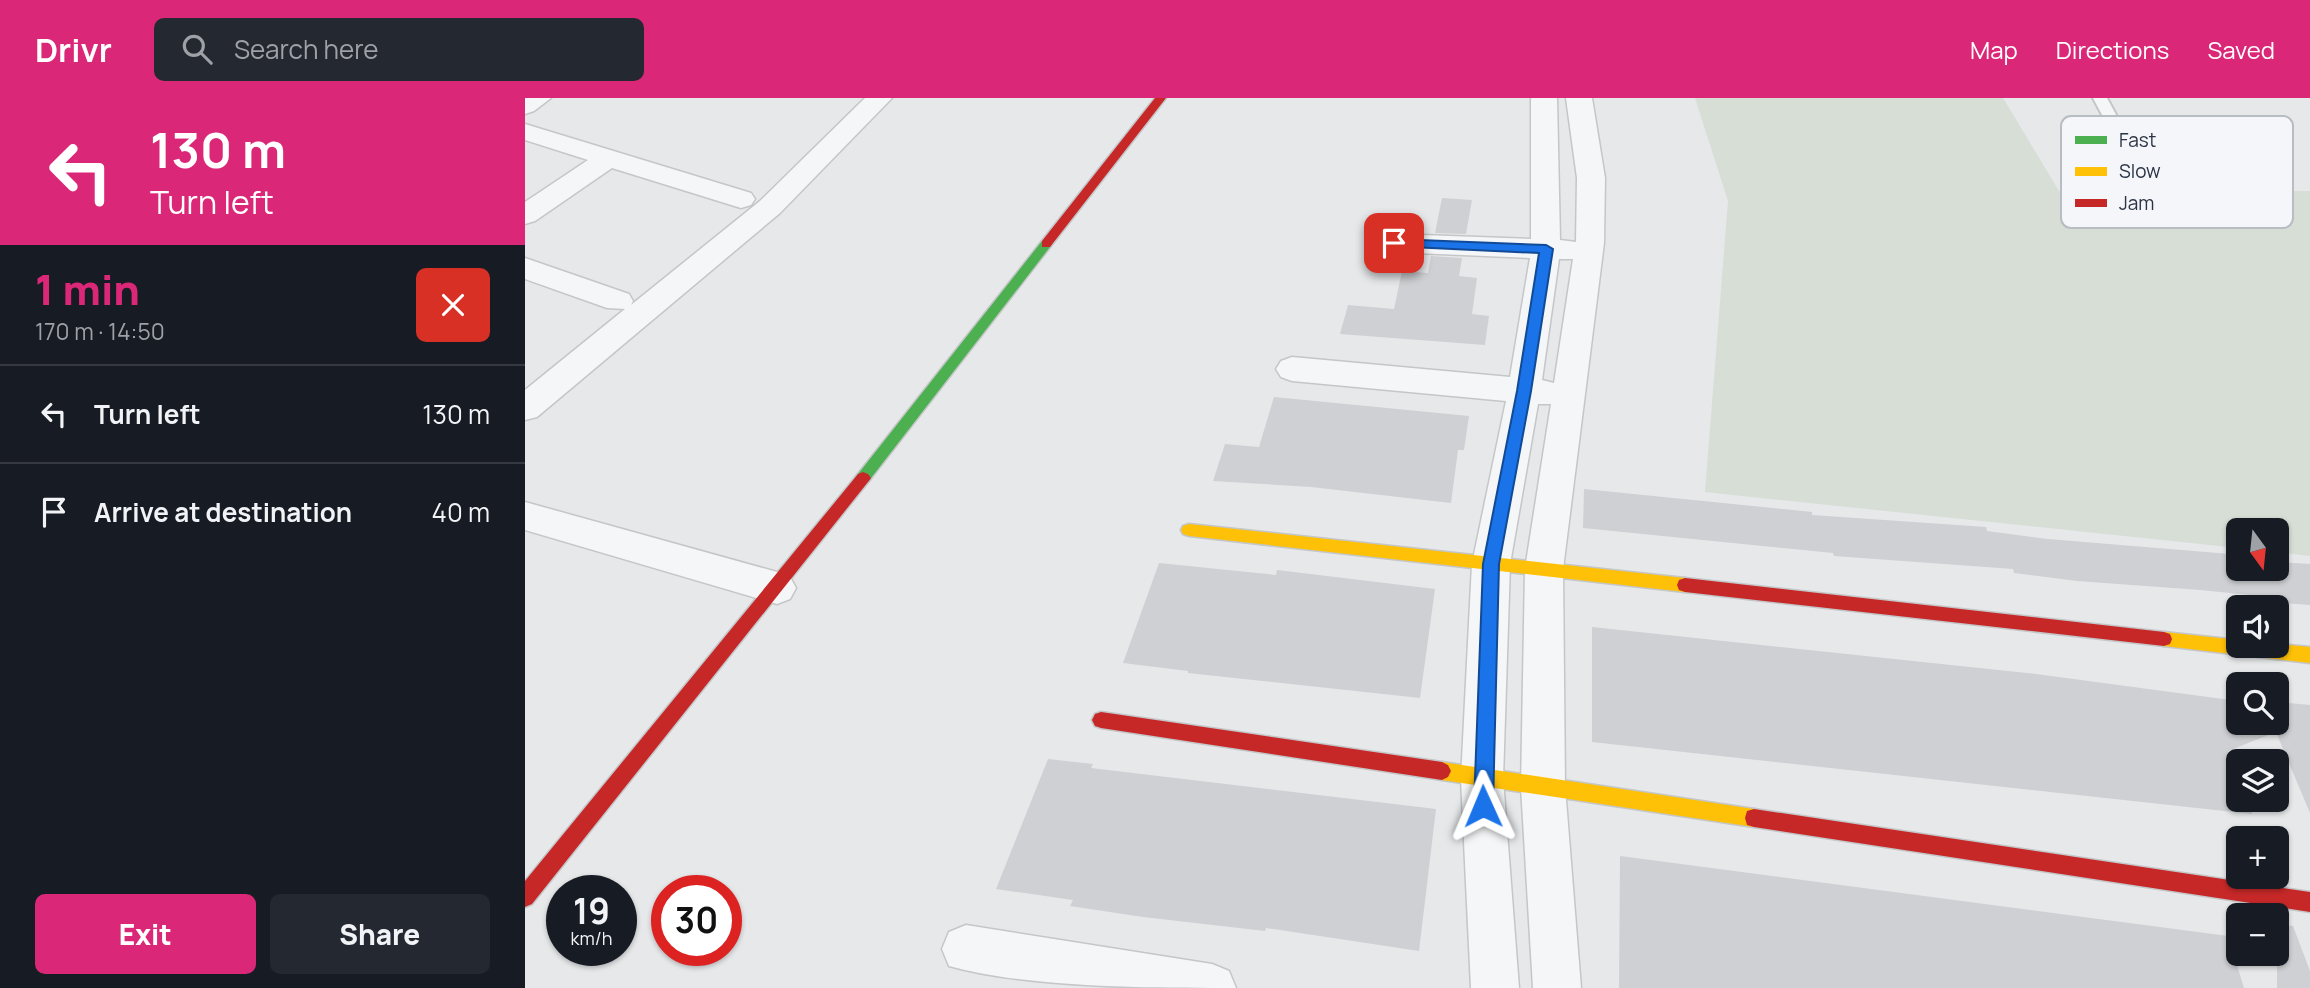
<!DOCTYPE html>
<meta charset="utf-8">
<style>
:root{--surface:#171b24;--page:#242831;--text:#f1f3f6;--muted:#9ea1a6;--line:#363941;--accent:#db2777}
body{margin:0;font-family:Manrope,sans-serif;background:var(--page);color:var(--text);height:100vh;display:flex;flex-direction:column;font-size:26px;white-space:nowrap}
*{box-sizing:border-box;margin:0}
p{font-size:23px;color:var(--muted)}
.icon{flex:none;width:38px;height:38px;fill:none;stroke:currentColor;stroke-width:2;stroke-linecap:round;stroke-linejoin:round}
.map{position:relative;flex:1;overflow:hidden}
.side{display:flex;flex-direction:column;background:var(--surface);width:525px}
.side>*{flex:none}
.hud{background:#db2777;color:#fff;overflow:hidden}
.needle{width:46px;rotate:165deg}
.controls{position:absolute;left:1701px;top:420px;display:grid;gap:14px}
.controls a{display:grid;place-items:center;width:63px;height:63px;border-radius:10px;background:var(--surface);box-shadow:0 2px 5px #0004;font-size:35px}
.speed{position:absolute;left:21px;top:777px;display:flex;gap:14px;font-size:35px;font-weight:700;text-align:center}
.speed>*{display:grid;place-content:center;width:91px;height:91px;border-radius:50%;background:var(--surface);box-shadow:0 2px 5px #0004;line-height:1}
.speed small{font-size:18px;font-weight:400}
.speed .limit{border:10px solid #d22;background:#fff;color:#111}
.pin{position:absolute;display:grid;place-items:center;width:60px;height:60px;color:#fff;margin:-30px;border-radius:14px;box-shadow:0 4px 10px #0006}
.me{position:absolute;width:77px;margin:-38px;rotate:359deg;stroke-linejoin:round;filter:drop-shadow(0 0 5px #0008)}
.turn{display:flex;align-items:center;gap:24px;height:147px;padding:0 35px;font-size:32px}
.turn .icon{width:91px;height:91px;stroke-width:2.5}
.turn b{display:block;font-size:49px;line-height:60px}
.round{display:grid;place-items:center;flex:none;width:74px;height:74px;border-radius:10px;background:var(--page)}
.summary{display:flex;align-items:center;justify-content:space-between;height:119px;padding:0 35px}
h1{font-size:42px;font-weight:800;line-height:52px;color:var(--accent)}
.action{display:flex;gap:14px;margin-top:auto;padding:14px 35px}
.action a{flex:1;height:80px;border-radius:10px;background:var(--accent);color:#fff;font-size:28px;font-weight:800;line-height:80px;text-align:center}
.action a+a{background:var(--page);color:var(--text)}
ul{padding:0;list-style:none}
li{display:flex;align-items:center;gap:21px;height:98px;padding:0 35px;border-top:2px solid var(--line)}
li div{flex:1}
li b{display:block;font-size:26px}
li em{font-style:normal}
header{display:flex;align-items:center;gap:42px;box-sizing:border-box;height:98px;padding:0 35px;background:var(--accent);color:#fff}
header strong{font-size:33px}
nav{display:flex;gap:38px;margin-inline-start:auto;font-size:24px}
.search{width:490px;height:63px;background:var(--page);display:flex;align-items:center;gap:18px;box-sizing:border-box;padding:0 24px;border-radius:10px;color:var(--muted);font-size:26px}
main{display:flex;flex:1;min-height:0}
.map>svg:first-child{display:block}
</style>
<header>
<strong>Drivr</strong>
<div class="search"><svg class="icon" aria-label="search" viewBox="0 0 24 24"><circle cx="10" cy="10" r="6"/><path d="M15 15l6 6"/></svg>Search here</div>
<nav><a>Map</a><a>Directions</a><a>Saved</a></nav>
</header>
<main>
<section class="side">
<div class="hud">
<div class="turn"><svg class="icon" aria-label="left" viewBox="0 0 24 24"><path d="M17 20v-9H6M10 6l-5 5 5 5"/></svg><div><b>130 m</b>Turn left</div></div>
</div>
<div class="summary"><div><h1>1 min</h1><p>170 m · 14:50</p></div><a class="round" style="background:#d93025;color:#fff"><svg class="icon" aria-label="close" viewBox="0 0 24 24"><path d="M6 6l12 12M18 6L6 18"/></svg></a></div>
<ul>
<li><svg class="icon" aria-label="left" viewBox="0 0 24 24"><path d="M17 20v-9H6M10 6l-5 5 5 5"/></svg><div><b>Turn left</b></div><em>130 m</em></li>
<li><svg class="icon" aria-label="arrive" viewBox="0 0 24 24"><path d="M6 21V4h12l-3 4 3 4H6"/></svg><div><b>Arrive at destination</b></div><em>40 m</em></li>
</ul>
<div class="action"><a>Exit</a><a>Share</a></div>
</section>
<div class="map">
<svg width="1785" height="890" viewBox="0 0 1785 890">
<rect width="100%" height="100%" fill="#e6e8ea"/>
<path fill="#d6ded6" d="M 1170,0 L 1478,0 L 1534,93 L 1785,93 L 1785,458 L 1752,454 L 1752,432 L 1713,432 L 1713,450 L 1180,394 L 1203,103 Z"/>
<path fill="#ced0d3" d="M 917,100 L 947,102 L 941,136 L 910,135 Z
M 906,158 L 937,160 L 934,178 L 952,180 L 947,216 L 964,218 L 960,247 L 815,236 L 823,207 L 869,211 L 877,173 L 903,175 Z
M 749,299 L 944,318 L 939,352 L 933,352 L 926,405 L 786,389 L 688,383 L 700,346 L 734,349 Z
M 1059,391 L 1287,414 L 1287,417 L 1461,429 L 1462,433 L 1523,441 L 1705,456 L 1706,460 L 1713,461 L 1713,471 L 1752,471 L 1752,464 L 1785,466 L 1785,507 L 1757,505 L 1755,500 L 1675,492 L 1552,483 L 1489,475 L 1488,471 L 1309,458 L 1308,455 L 1058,430 Z
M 634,465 L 751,477 L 752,472 L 910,491 L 895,600 L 663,575 L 663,573 L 598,565 Z
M 1067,529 L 1511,576 L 1713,603 L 1713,625 L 1752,625 L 1752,604 L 1785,607 L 1785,715 L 1751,634 L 1703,653 L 1713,679 L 1713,702 L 1722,702 L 1727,716 L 1067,644 Z
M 523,661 L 568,666 L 566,670 L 911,711 L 894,853 L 741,830 L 740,833 L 618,819 L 545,808 L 548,802 L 471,791 Z
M 1095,758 L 1703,838 L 1719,890 L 1094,890 Z
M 1752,826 L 1768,828 L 1785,873 L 1785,890 L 1752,890 Z"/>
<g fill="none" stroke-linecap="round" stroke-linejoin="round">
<g stroke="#c4c6c8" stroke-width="4">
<path id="lane" d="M 1568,0 L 1582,0 L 1617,65 L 1615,68 L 1603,65 Z"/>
</g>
<g stroke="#c4c6c8" stroke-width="3">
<path id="street" d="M 0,0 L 26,0 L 9,13 L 0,16 Z
M 340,0 L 367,0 L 255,115 L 12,319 L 0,322 L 0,292 L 100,211 L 82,210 L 0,181 L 0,160 L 104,196 L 108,203 L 106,207 L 235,103 Z
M 1006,0 L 1032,0 L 1035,142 L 1051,144 L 1052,80 L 1041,0 L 1067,0 L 1080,80 L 1079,145 L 1038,471 L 1040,689 L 1056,890 L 1008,890 L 996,689 L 1000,471 L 1026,306 L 1013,306 L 985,466 L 978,681 L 994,890 L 946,890 L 936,681 L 947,466 L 981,303 L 767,283 L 756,279 L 751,271 L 756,263 L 767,259 L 985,279 L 1005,160 L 869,154 L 859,152 L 855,145 L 859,138 L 869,136 L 1006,141 ZM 1034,161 L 1048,161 L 1029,285 L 1017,282 Z
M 0,26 L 226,95 L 230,101 L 226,107 L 216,110 L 87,70 L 10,123 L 0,126 L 0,104 L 63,62 L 0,42 Z
M 0,404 L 252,474 L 265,479 L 271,490 L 265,501 L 252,506 L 0,432 Z
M 441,827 L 687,866 L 704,873 L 711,890 C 627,890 502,890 424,868 L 417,851 L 424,834 Z"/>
</g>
<g stroke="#c4c6c8" stroke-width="3">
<path id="fast" d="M 521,142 L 527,146 L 525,149 L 343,384 L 333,384 L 330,380 L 333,376 L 517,143 Z"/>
</g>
<g stroke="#c4c6c8" stroke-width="3">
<path id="slow" d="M 664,426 L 1160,480 L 1166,482 L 1168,487 L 1166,492 L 1160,494 L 664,438 L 658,436 L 656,432 L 658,428 Z
M 1639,534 L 1713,542 L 1713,548 L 1752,546 L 1785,549 L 1785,565 L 1639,548 L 1633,546 L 1631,541 L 1633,536 Z
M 917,664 L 1229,711 L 1236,713 L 1238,720 L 1236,727 L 1229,729 L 917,682 L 911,679 L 908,673 L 911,667 Z"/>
</g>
<g stroke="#c4c6c8" stroke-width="3">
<path id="jam" d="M 630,0 L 641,0 L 525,149 L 517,149 L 517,143 Z
M 338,374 L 343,376 L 346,380 L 343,384 L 7,806 L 0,809 L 0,783 L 333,376 Z
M 1160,480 L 1639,534 L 1645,536 L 1647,541 L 1645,546 L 1639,548 L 1160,494 L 1154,492 L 1152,487 L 1154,482 Z
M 576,614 L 917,664 L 923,667 L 926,673 L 923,679 L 917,682 L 576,630 L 570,628 L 567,622 L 570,616 Z
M 1229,711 L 1785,794 L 1785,814 L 1229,729 L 1222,727 L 1220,720 L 1222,713 Z"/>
</g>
<use href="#lane" fill="#f5f6f7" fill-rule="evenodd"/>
<use href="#street" fill="#f5f6f7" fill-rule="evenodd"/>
<use href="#fast" fill="#4caf50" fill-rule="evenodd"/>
<use href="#slow" fill="#ffc107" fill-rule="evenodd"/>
<use href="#jam" fill="#c62828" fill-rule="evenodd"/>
</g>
<path fill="#1a73e8" stroke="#114b97" stroke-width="2" d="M 869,141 L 1021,147 L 1028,151 L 1006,293 L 974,466 L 968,708 L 965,714 L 958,717 L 952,714 L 949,708 L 958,466 L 992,293 L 1014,155 L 865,148 L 863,145 Z"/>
<rect x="1536" y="18" width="232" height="112" rx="10" fill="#f4f6f9" stroke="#b8bcc3" stroke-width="2"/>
<rect x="1550" y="38" width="32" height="8" fill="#4caf50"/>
<rect x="1550" y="69" width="32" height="9" fill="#ffc107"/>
<rect x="1550" y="101" width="32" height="8" fill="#c62828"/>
<g font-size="19" fill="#2b3445">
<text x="1594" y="49">Fast</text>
<text x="1594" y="80">Slow</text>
<text x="1594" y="112">Jam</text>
</g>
</svg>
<div class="controls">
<a><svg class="needle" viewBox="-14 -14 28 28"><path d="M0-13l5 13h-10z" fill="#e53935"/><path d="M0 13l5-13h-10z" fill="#9ea1a6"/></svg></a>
<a><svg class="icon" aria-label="sound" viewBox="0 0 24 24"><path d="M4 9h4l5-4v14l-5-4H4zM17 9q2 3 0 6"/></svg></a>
<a><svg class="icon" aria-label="search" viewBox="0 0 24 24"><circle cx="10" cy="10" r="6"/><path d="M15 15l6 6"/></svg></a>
<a><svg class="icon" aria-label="layers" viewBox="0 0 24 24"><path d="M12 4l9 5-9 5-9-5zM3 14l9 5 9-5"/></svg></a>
<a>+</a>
<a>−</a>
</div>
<div class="speed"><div>19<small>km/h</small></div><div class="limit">30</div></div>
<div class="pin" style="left:869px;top:145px;background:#d93025"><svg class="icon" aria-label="arrive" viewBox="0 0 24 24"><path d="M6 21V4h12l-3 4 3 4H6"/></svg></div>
<svg class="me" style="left:958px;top:708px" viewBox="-20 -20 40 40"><path d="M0-17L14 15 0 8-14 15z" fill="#1a73e8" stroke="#fff" stroke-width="4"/></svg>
</div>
</main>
